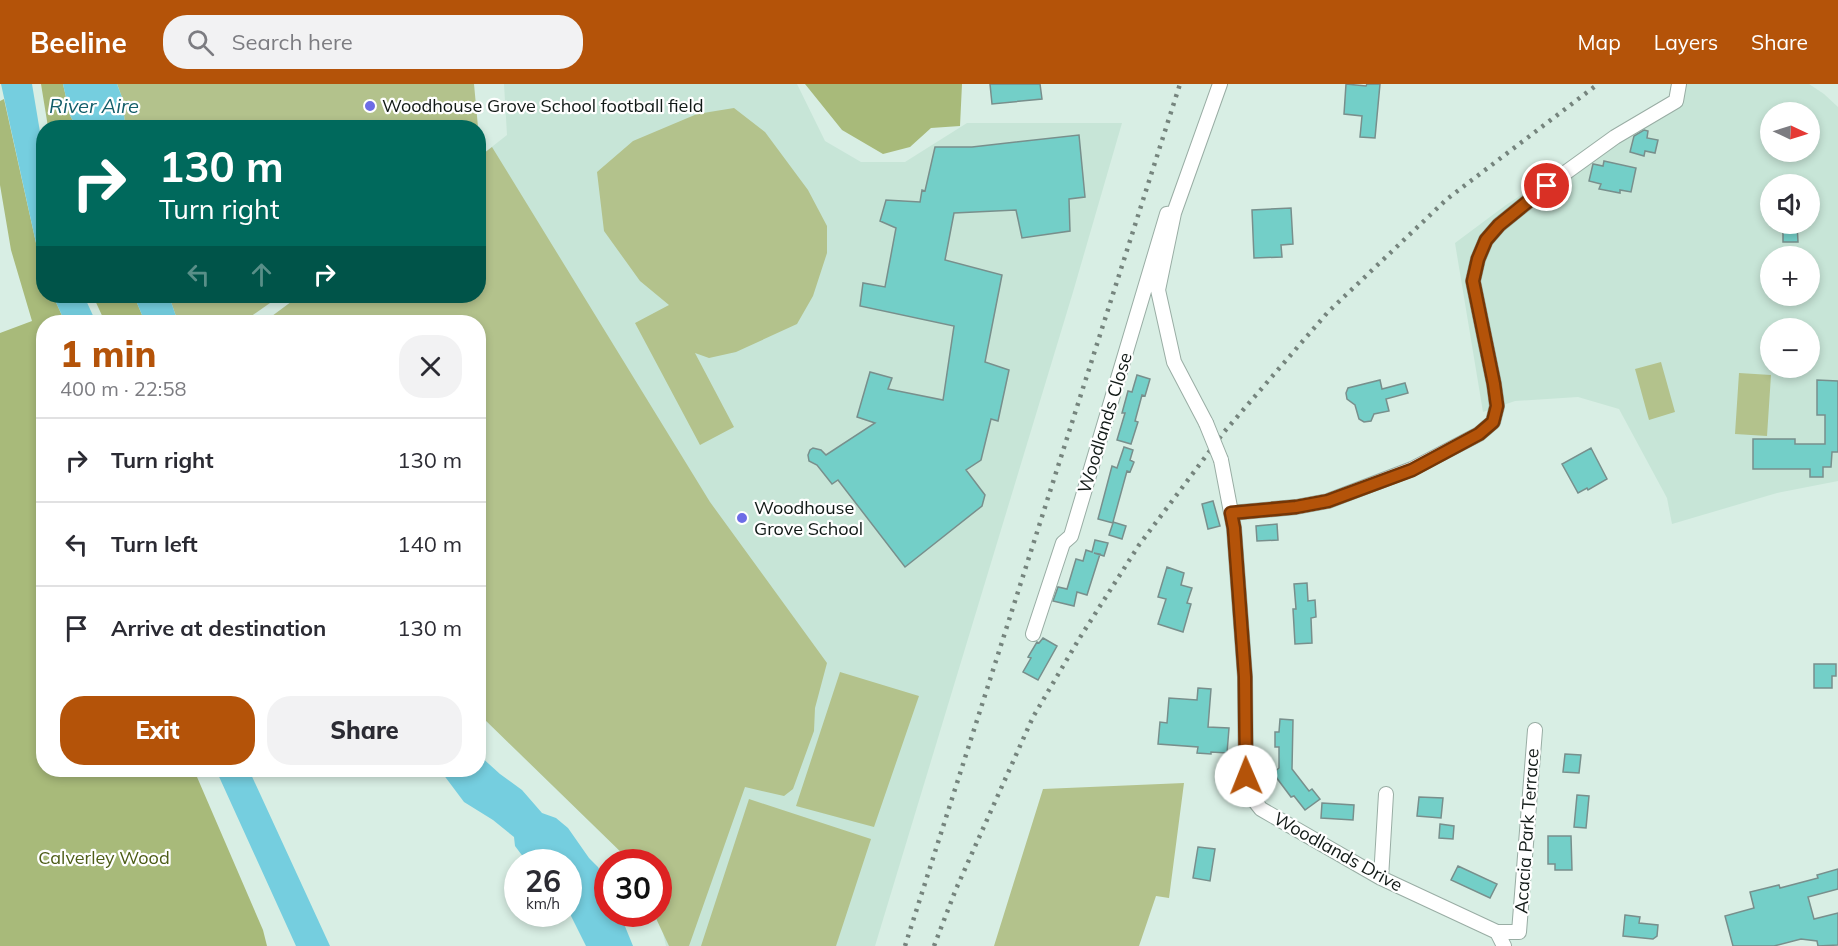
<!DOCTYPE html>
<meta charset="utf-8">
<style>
:root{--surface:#fff;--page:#f2f2f3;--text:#2b2b33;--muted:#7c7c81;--line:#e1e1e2;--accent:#b45309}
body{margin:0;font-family:Mulish,sans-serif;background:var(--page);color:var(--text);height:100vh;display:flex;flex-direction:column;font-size:22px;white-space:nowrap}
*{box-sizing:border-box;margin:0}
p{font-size:20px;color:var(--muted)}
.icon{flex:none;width:33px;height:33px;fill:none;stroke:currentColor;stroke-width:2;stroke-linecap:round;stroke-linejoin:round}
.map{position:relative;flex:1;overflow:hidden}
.sheet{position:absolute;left:36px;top:231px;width:450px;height:462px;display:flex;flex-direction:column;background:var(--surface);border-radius:24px;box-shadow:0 3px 9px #0003}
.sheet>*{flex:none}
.top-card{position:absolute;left:36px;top:36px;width:450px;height:183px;border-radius:24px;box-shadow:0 3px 9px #0003;background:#00695c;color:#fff;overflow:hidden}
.needle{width:39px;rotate:94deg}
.buttons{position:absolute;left:1760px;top:18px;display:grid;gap:12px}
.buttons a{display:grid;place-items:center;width:60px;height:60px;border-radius:50%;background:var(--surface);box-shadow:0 3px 9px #0003;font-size:30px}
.speed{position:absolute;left:504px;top:765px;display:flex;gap:12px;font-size:30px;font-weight:700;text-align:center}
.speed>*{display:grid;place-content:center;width:78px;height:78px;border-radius:50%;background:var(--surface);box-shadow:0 3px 9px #0003;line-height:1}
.speed small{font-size:15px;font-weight:400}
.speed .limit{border:9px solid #d22;background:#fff;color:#111}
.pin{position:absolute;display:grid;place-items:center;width:51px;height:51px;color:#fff;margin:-26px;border:3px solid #fff;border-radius:50%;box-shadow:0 2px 6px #0007}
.me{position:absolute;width:66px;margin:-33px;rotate:359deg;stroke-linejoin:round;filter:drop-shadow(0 0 4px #0008)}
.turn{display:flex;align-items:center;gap:21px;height:126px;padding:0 24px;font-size:27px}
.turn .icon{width:78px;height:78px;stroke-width:2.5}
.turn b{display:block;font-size:42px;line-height:51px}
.lanes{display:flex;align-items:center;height:57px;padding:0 24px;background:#0003;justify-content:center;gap:30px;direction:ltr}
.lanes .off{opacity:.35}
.round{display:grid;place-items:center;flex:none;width:63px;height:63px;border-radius:24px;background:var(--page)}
.head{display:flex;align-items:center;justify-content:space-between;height:102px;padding:0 24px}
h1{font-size:36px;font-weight:800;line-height:45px;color:var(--accent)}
.action{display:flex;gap:12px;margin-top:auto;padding:12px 24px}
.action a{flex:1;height:69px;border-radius:24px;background:var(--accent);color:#fff;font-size:24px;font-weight:800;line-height:69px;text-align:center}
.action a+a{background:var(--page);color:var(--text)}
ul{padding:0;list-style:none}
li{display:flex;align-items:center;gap:18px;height:84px;padding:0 24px;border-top:2px solid var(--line)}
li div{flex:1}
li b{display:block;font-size:22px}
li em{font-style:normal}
header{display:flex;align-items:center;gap:36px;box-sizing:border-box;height:84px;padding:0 30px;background:var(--accent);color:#fff}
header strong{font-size:28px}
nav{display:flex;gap:33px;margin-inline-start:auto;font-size:21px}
.search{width:420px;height:54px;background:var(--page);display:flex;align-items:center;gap:15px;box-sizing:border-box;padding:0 21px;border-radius:24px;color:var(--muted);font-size:22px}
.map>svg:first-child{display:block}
</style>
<header>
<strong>Beeline</strong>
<div class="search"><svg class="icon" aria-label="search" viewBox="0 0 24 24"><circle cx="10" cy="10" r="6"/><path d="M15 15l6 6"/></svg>Search here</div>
<nav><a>Map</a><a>Layers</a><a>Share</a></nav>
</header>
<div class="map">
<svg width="1838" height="862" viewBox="0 0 1838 862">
<rect width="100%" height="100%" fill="#d8eee4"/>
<path fill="#c7e5d7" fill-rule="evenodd" d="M 504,0 L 797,0 L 825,57 L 861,78 L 905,78 L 967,39 L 1122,39 L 1073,208 L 875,862 L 666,862 L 663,849 L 654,830 L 658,830 L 658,778 L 628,778 L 626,773 L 479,630 L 478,238 L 264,238 L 299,212 L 478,212 L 479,73 L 507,51 Z
M 1671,0 L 1809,0 L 1824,10 L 1838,23 L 1838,397 L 1777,409 L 1672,440 L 1667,414 L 1619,325 L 1578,313 L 1515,317 L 1483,328 L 1455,159 L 1506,121 L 1670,13 ZM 1770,28 L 1809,28 L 1809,68 L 1770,68 ZM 1770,100 L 1809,100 L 1809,140 L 1770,140 ZM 1770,172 L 1809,172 L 1809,212 L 1770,212 ZM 1770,244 L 1809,244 L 1809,284 L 1770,284 Z"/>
<path fill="#b3c28c" d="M 117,0 L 474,0 L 478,43 L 125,43 L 123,16 Z
M 734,24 L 765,48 L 808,106 L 827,142 L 827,169 L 813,212 L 797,240 L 736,268 L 709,274 L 695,269 L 734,343 L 700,361 L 635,239 L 669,221 L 640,197 L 604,147 L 597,88 L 633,57 L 697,30 Z
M 492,63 L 710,418 L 827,579 L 815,624 L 814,647 L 793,705 L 784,712 L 745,703 L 689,862 L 669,862 L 654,830 L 658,830 L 658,778 L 628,778 L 626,773 L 479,630 L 478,238 L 264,238 L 299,212 L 478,212 L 479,73 Z
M 169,212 L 280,212 L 243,238 L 178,238 Z
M 1661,278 L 1675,328 L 1649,336 L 1635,285 Z
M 1739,289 L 1771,291 L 1767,352 L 1735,350 Z
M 840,588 L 919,612 L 874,743 L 796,722 Z
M 1184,699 L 1169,814 L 1156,812 L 1139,862 L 994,862 L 1043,705 Z
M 749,715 L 871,755 L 836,862 L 701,862 Z"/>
<path fill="#a8ba7a" d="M 41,0 L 63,0 L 70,31 L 76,43 L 48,43 Z
M 805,0 L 962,0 L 960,42 L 931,44 L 910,63 L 883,70 L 842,46 Z
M 4,15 L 38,168 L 43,187 L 44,212 L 53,212 L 65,238 L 44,238 L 44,686 L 194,686 L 263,846 L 267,862 L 0,862 L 0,249 L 32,237 L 11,166 L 0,101 L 0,17 Z
M 93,212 L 134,212 L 145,238 L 105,238 Z"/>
<path fill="#75cedf" d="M 1,0 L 32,0 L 43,66 L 43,187 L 38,168 Z
M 63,0 L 117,0 L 123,16 L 125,43 L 76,43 L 70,31 Z
M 53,212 L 84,212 L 96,238 L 65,238 Z
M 134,212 L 169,212 L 178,238 L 145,238 Z
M 479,671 L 500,690 L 522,706 L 542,729 L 556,734 L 568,744 L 589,774 L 598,783 L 607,800 L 608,830 L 620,830 L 633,862 L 586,862 L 569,828 L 568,778 L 527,778 L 515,762 L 514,753 L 493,736 L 464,718 L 440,686 L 478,686 Z
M 216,686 L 249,686 L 330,862 L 296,862 Z"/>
<path fill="#73cfc8" stroke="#788f8c" stroke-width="1.5" d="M 990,0 L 1040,0 L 1042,15 L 992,20 Z
M 1346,0 L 1366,2 L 1367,0 L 1380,0 L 1375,54 L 1360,53 L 1362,32 L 1344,30 Z
M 1644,46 L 1648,47 L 1647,54 L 1658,56 L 1655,69 L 1645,67 L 1644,72 L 1630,68 L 1634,52 Z
M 1079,51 L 1085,113 L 1069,115 L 1070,147 L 1022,154 L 1016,126 L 954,129 L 945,176 L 1002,191 L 985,278 L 1009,286 L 998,337 L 991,335 L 981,376 L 966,386 L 985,411 L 982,422 L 905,483 L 838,396 L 832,400 L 817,381 L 809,377 L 808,371 L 810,366 L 813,364 L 821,366 L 826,371 L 875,339 L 857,333 L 870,288 L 892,294 L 888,305 L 943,316 L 954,242 L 860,222 L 863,199 L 885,203 L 896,144 L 880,137 L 886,116 L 920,118 L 922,106 L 925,107 L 935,63 L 972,63 Z
M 1604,77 L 1636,84 L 1631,108 L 1620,106 L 1620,109 L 1599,105 L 1601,100 L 1589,97 L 1593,80 L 1603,82 Z
M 1291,124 L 1293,160 L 1281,161 L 1282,173 L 1254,174 L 1252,126 Z
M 1783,140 L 1797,140 L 1798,158 L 1783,158 Z
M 1137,291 L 1150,295 L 1145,312 L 1142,311 L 1135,337 L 1138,338 L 1131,360 L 1117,356 L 1125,329 L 1122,329 L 1128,307 L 1132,308 Z
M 1380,296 L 1382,305 L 1405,299 L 1408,309 L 1386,315 L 1389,327 L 1374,330 L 1371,337 L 1364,338 L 1359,335 L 1355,321 L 1347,315 L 1346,309 L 1348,304 Z
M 1817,296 L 1838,297 L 1838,368 L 1832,368 L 1831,383 L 1823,383 L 1823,393 L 1810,393 L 1810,385 L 1753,385 L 1753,355 L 1795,355 L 1795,360 L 1825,360 L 1825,331 L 1817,331 Z
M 1124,363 L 1133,366 L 1130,376 L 1134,378 L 1130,388 L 1127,387 L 1113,438 L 1126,442 L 1122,455 L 1109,451 L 1113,439 L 1098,435 L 1112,382 L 1117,384 Z
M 1591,364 L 1607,395 L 1588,406 L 1587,404 L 1578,409 L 1562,380 Z
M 1213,417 L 1220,442 L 1208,445 L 1202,420 Z
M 1277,440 L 1278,456 L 1257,457 L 1256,442 Z
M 1095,456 L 1108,459 L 1104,472 L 1094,469 L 1100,470 L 1087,511 L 1077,508 L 1074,522 L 1053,517 L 1058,503 L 1067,505 L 1076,475 L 1083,477 L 1086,466 L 1092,468 Z
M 1167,483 L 1184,489 L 1181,501 L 1192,504 L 1187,519 L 1191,520 L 1183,548 L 1158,540 L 1166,515 L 1158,513 Z
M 1307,499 L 1308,517 L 1315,516 L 1316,533 L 1311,534 L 1312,559 L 1295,560 L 1293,525 L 1296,525 L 1294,500 Z
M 1043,554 L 1057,562 L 1038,596 L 1023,588 L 1031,574 L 1028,573 L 1037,558 L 1039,559 Z
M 1814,580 L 1836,580 L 1836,592 L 1832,592 L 1832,604 L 1814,604 Z
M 1198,604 L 1211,605 L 1208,643 L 1229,644 L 1227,669 L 1211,668 L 1211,670 L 1197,669 L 1198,663 L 1158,660 L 1160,638 L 1167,639 L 1169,614 L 1197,616 Z
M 1280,635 L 1293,636 L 1292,685 L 1309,707 L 1312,705 L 1320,715 L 1305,726 L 1294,712 L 1291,713 L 1273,689 L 1279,684 L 1279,663 L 1275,663 L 1275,648 L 1279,648 Z
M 1565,670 L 1581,671 L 1579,689 L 1563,688 Z
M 1577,711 L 1589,712 L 1586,744 L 1574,743 Z
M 1419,713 L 1443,714 L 1441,734 L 1417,732 Z
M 1322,719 L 1354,721 L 1353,736 L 1321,734 Z
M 1440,740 L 1454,742 L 1453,755 L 1439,754 Z
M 1548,752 L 1571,752 L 1572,786 L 1555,786 L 1555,780 L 1548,780 Z
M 1198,763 L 1215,765 L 1210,797 L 1193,794 Z
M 1458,782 L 1497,800 L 1490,814 L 1451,796 Z
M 1838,785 L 1838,805 L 1808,813 L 1814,835 L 1838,829 L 1838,861 L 1818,862 L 1817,857 L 1801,855 L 1774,862 L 1733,862 L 1725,832 L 1754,824 L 1750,808 L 1779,801 L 1780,804 L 1818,794 L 1817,791 Z
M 1625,831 L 1640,833 L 1639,839 L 1658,841 L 1657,852 L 1653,855 L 1623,852 Z"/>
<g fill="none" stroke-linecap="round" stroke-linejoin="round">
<g stroke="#99ada4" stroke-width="16">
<path id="minor" d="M 1206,339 L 1174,278 L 1158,206 L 1174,129 L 1220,0
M 1221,376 L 1234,444 L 1245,593 L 1246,706 L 1261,725 L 1381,794 L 1497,848 L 1504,862
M 1231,429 L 1296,423 L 1328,417 L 1412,385 L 1479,350 L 1493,338 L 1497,322 L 1494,300 L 1473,197 L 1478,175 L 1486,156 L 1499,141 L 1547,102 L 1615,53 L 1676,17 L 1679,0
M 1033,550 L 1063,459 L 1071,452 L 1167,130 L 1174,129
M 1381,794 L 1386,710
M 1497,848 L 1519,848 L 1535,646"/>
</g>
<use href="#minor" stroke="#fff" stroke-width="14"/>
<path stroke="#75847d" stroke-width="4.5" stroke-dasharray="3 6" stroke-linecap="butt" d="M 905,862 L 1180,0
M 934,862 L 956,805 L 1033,633 L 1079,555 L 1139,461 L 1224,348 L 1328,228 L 1447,115 L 1598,0"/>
<g stroke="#99ada4" stroke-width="16" stroke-linecap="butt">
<path id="minor-bridge" d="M 1206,339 L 1221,376"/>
</g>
<use href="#minor-bridge" stroke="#fff" stroke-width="14"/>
</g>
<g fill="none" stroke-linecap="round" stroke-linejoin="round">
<g stroke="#753606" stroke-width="15">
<path id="route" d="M 1246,692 L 1245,593 L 1234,444 L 1231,429 L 1296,423 L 1328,417 L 1412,386 L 1479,350 L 1493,338 L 1497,322 L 1494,300 L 1473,197 L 1478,175 L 1486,156 L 1499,141 L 1547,102"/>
</g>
<use href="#route" stroke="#b45309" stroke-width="10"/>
</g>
<g fill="#6d6ce6" stroke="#fff" stroke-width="2">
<circle cx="370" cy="22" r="6"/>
<circle cx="742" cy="434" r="6"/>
</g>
<g text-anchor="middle" stroke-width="4.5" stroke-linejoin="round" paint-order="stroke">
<g font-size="18" fill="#111916" stroke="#fff" text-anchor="start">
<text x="382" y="28">Woodhouse Grove School football field</text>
<text x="754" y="430">Woodhouse<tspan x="754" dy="21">Grove School</tspan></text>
</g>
<g font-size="18" fill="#111916" stroke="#fff">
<text transform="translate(1105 339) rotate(-73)" y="6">Woodlands Close</text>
<text transform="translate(1527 747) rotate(-86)" y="6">Acacia Park Terrace</text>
<text transform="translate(1338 768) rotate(29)" y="6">Woodlands Drive</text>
</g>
<g font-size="18" fill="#4d5d17" stroke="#fff">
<text x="104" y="780">Calverley Wood</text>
</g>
<g font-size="20" font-style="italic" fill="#135e6a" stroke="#fff">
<text x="94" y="29">River Aire</text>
</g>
</g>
</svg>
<div class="buttons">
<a><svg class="needle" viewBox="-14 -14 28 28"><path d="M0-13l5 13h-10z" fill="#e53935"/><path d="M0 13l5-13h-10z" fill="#7c7c81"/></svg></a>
<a><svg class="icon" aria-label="sound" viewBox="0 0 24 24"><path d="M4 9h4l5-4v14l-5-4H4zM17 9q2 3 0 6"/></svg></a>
<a>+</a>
<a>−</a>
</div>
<div class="speed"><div>26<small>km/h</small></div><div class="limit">30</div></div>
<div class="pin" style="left:1547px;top:102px;background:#d93025"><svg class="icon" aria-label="arrive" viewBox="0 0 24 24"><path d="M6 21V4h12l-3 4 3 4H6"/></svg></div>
<svg class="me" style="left:1246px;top:692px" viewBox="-20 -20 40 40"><circle r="19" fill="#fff"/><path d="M0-13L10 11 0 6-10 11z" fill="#b45309"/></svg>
<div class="top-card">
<div class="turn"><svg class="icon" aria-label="right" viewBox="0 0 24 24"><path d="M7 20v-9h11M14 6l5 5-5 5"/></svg><div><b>130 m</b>Turn right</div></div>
<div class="lanes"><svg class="icon off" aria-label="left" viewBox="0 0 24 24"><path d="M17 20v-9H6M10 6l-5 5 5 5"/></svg><svg class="icon off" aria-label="ahead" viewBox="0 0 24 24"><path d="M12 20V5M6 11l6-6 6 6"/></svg><svg class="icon" aria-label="right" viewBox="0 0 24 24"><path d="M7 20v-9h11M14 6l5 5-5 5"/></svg></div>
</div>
<section class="sheet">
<div class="head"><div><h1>1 min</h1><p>400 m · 22:58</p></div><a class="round"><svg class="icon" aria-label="close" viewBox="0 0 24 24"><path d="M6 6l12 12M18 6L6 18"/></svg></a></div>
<ul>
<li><svg class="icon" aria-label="right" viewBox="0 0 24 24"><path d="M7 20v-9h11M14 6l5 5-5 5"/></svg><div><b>Turn right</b></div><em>130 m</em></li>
<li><svg class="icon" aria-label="left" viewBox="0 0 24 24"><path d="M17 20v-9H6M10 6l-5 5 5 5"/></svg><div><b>Turn left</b></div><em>140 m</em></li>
<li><svg class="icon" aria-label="arrive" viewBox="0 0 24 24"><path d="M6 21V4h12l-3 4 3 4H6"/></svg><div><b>Arrive at destination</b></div><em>130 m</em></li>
</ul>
<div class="action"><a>Exit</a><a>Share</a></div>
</section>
</div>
